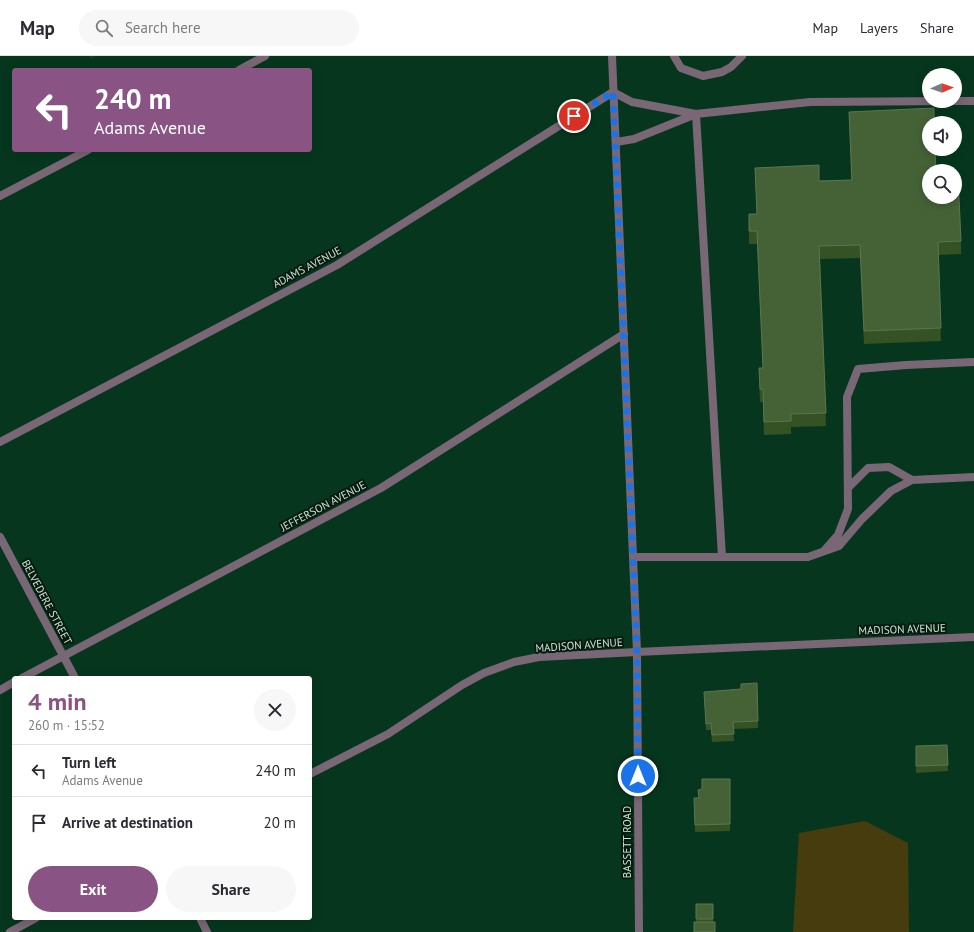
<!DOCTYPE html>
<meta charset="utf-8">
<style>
:root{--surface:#fff;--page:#f7f7f7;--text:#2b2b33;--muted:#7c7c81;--line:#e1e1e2;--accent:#895483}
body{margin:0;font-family:"PT Sans",sans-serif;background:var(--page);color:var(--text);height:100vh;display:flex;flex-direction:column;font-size:15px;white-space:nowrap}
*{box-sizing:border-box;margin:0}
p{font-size:13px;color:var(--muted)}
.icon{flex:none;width:22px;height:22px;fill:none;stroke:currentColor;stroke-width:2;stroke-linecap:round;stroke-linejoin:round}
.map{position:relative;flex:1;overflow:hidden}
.drawer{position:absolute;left:12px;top:620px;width:300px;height:244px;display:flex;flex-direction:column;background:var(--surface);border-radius:4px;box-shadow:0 2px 10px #0003}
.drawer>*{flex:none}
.top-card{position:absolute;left:12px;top:12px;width:300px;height:84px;border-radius:4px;box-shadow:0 2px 10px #0003;background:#895483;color:#fff;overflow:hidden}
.needle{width:26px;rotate:88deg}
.fabs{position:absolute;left:922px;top:12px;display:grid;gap:8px}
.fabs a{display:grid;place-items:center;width:40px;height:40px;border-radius:50%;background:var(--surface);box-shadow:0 2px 10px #0003;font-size:20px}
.pin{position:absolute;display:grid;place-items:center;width:34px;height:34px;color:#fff;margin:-17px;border:2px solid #fff;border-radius:50%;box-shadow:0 1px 4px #0007}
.me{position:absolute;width:44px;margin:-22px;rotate:0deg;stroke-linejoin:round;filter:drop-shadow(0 0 3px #0008)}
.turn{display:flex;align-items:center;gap:14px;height:84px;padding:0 16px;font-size:18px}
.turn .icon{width:52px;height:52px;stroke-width:2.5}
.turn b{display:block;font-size:28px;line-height:34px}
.round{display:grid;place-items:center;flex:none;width:42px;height:42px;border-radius:21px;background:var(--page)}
.overview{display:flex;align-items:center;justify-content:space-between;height:68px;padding:0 16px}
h1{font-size:24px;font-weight:800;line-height:30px;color:var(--accent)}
.button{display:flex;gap:8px;margin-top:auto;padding:8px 16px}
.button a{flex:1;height:46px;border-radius:24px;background:var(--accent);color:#fff;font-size:16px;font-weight:800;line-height:46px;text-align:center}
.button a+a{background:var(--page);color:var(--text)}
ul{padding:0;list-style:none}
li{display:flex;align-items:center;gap:12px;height:52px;padding:0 16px;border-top:1px solid var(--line)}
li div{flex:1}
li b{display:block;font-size:15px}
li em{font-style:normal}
header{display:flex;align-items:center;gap:24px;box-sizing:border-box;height:56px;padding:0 20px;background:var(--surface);border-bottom:1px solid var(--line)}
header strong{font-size:19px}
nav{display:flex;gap:22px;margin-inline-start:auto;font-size:14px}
.search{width:280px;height:36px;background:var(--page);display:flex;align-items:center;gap:10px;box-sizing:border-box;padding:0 14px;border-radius:22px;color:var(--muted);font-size:15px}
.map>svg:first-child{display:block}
</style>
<header>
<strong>Map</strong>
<div class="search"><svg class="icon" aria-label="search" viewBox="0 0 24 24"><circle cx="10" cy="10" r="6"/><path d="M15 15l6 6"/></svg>Search here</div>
<nav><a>Map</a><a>Layers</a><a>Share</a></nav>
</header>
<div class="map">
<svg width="974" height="876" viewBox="0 0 974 876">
<rect width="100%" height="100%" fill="#06371e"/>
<path fill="#473c0d" d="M 865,765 L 908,787 L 909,876 L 793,876 L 799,777 Z"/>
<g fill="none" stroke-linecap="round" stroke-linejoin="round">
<path stroke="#7a6775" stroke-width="8" d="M 674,0 L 681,12 L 703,20 L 722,16 L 731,11 L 742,0
M 613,36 L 632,46 L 696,58
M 955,45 L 974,45
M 616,86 L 634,83 L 696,58
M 848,432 L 868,412 L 889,411 L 912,424
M 824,495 L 838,479 L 848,453 L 847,341 L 858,313 L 906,309 L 974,306
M 633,501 L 808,501 L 839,490 L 862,463 L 891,435 L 912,424 L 974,421
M 722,501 L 696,58 L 810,46 L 953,45"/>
<path stroke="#7a6775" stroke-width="8" d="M 612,0 L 637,596 L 639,876
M 239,14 L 265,0
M 0,140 L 88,94
M 0,386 L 337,209 L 613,36
M 0,481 L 75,622
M 22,622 L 381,432 L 624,278
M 0,634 L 14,626
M 310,718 L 388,678 L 462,629 L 484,617 L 514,606 L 539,601 L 637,596 L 974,581
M 200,862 L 207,876
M 10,876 L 36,862"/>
</g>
<path fill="#345224" d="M 849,56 L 929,115 L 961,185 L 961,198 L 938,199 L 941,285 L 864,288 L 860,202 L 820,203 L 826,370 L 791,371 L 791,378 L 764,379 L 763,346 L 760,346 L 759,325 L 759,312 L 763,312 L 757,188 L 749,188 L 749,158 L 757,158 L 755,112 L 819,125 L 851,124 Z
M 704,636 L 758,665 L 758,672 L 733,673 L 734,685 L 712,686 L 711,674 L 706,674 Z
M 947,689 L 948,715 L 916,717 L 916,690 Z
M 730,723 L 730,775 L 695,776 L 694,742 L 698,742 L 702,733 Z
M 696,848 L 713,848 L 713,866 L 696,866 Z"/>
<path fill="#1b411a" d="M 90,0 L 95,0 L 90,3 Z"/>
<path fill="#456237" stroke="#5a7650" d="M 934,52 L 934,67 L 929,67 L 929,93 L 935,93 L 936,115 L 929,115 L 929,141 L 955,141 L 955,122 L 958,121 L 961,185 L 938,186 L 941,272 L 864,275 L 860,189 L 819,190 L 826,357 L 791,358 L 791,365 L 764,366 L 763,333 L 760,333 L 759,312 L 763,312 L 757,175 L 749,175 L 749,158 L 757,158 L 755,112 L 819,109 L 819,125 L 852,124 L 849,56 Z
M 757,627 L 758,665 L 733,666 L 734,678 L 712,679 L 711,667 L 706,668 L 704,636 L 741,633 L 741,628 Z
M 947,689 L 948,709 L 916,710 L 916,690 Z
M 702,723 L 730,723 L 730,768 L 695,769 L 694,742 L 699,742 L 698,734 L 702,733 Z
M 696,848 L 713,848 L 713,863 L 696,863 Z
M 694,866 L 715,866 L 715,876 L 694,876 Z"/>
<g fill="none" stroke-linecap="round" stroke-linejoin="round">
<path stroke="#1a73e8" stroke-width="7" stroke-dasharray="0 12.6" d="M 574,60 L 613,36 L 637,596 L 638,720"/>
</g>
<g text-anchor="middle" stroke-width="4" stroke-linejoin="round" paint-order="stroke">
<g font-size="11" fill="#cde5d4" stroke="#071a0f">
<text transform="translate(307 211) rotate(-28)" y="4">ADAMS AVENUE</text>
<text transform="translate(323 450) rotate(-28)" y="4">JEFFERSON AVENUE</text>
<text transform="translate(47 546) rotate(62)" y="4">BELVEDERE STREET</text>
<text transform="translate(902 573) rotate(-2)" y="4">MADISON AVENUE</text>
<text transform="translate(579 589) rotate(-4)" y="4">MADISON AVENUE</text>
<text transform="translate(627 786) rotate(-90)" y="4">BASSETT ROAD</text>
</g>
</g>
</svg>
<div class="fabs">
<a><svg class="needle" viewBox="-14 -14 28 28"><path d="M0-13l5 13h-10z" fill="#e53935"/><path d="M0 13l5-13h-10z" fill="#7c7c81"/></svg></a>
<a><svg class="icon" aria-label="sound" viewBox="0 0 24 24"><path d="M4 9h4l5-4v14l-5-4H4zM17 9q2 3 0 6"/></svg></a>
<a><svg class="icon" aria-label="search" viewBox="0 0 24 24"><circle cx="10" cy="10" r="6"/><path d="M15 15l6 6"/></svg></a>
</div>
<div class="pin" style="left:574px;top:60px;background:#d93025"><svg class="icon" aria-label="arrive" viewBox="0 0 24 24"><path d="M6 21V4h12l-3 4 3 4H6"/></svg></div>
<svg class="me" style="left:638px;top:720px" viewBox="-20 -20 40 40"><circle r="17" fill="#1a73e8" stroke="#fff" stroke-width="3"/><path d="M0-11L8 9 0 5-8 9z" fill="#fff"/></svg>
<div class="top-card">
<div class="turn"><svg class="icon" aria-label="left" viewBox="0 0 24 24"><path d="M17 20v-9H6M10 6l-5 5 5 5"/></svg><div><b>240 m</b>Adams Avenue</div></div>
</div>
<section class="drawer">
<div class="overview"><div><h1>4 min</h1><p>260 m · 15:52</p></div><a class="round"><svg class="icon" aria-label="close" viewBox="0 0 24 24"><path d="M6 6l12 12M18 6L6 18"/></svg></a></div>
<ul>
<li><svg class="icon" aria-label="left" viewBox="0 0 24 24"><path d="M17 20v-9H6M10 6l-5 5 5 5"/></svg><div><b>Turn left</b><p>Adams Avenue</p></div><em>240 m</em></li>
<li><svg class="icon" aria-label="arrive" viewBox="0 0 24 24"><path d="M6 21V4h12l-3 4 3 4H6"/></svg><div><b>Arrive at destination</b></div><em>20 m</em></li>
</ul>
<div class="button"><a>Exit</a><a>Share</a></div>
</section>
</div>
